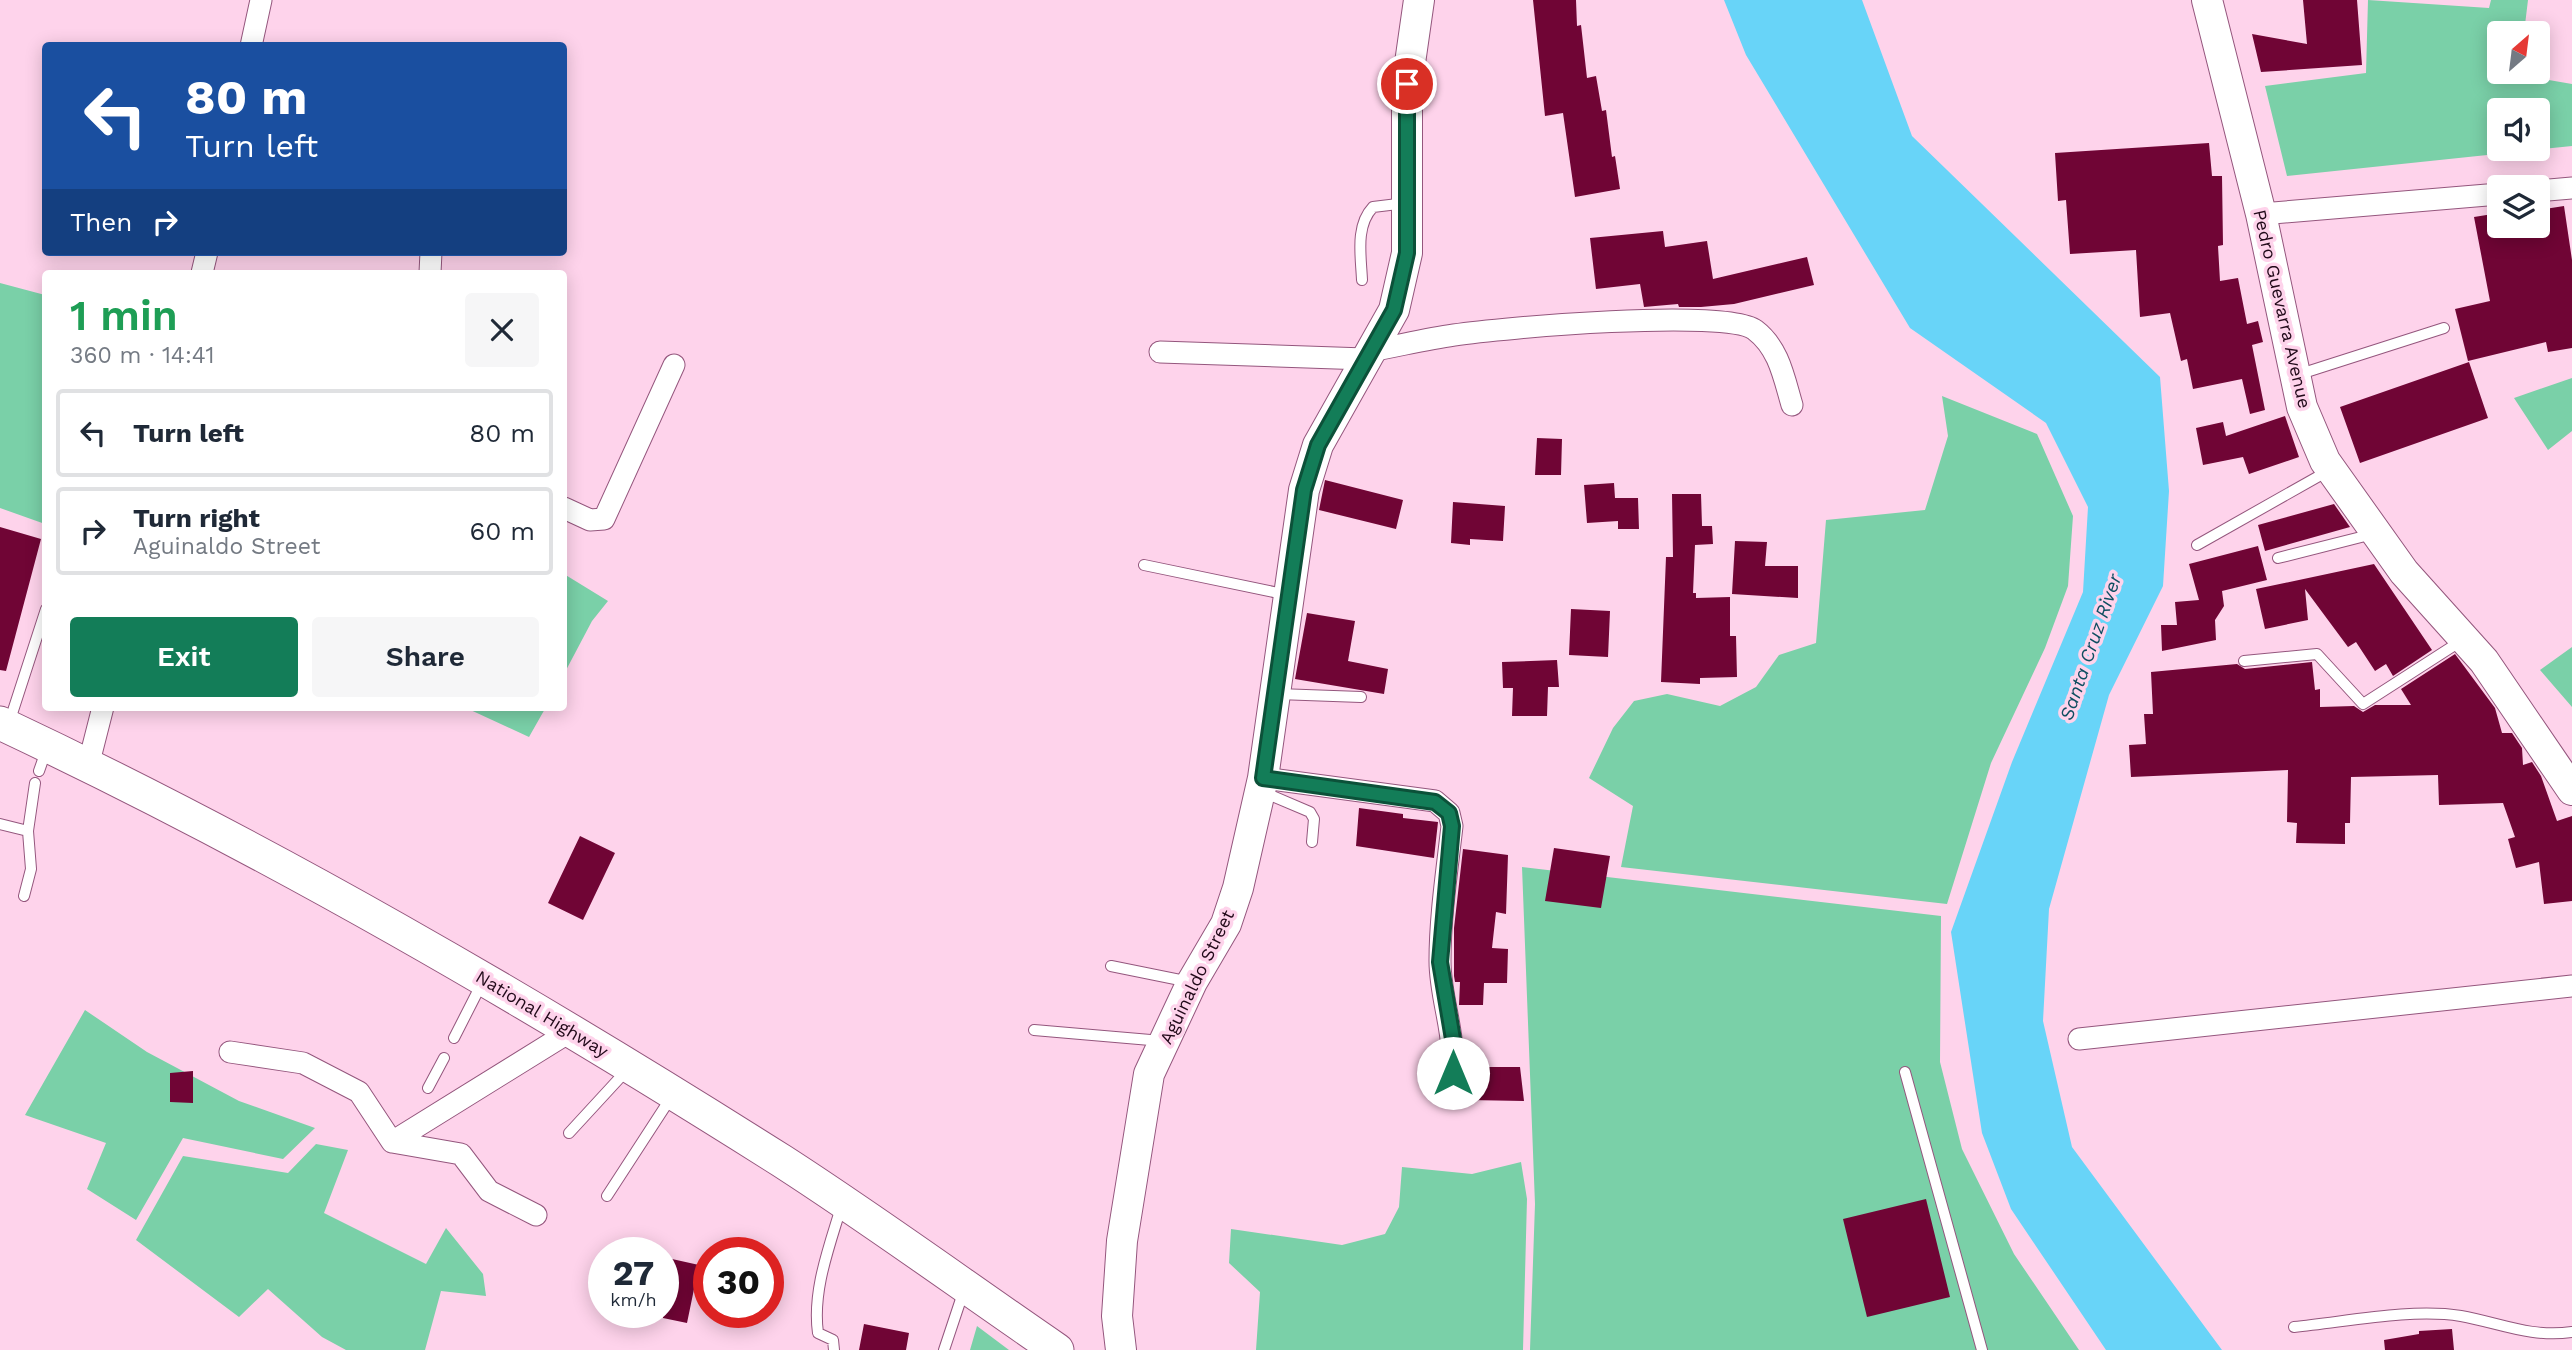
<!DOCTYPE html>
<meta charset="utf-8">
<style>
:root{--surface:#fff;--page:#f6f6f7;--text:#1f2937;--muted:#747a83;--line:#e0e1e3;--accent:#137d58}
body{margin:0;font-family:"Work Sans",sans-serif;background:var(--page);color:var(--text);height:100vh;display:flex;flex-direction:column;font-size:26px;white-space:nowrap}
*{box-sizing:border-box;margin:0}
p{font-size:23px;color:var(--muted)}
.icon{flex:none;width:38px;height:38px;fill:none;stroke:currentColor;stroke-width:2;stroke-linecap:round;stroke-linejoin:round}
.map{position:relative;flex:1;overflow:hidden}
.panel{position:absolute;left:42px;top:270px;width:525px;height:441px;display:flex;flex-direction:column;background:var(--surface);border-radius:7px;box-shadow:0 4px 18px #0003}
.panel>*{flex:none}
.banner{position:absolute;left:42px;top:42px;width:525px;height:214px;border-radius:7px;box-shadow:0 4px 18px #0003;background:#1a4fa0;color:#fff;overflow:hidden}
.needle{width:46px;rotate:28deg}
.tools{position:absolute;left:2487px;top:21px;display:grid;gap:14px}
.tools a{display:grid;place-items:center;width:63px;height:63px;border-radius:7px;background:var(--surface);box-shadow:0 4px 18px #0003;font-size:35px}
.speed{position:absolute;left:588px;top:1237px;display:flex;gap:14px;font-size:35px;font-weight:700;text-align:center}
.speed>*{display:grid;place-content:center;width:91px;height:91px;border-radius:50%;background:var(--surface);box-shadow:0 4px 18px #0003;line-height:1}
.speed small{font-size:18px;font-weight:400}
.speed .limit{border:10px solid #d22;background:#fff;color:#111}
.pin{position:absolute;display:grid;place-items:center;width:60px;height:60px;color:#fff;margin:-30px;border:4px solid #fff;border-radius:50%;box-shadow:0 2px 7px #0007}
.me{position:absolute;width:77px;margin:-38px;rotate:0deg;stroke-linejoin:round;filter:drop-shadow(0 0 5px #0008)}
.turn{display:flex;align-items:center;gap:24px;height:147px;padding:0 28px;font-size:32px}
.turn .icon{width:91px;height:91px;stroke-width:2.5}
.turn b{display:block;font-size:49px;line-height:60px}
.then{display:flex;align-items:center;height:66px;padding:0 28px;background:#0003;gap:14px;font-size:26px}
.round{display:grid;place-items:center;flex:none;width:74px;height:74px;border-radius:7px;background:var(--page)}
.headline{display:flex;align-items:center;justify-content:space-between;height:119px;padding:0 28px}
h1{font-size:42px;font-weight:600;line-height:52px;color:#1e9e55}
.action{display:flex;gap:14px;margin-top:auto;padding:14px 28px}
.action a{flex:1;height:80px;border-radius:7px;background:var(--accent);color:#fff;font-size:28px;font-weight:600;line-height:80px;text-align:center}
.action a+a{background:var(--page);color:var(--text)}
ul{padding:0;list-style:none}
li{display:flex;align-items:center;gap:21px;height:88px;margin:0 14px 10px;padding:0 14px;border:4px solid var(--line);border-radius:7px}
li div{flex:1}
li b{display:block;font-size:26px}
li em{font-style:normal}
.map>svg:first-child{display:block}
</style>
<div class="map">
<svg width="2572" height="1350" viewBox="0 0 2572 1350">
<rect width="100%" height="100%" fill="#fed3eb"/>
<path fill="#7ad0a8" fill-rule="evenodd" d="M 2368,0 L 2489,8 L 2491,0 L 2528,0 L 2524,33 L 2499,33 L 2499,72 L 2520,72 L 2520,75 L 2572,84 L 2572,146 L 2287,176 L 2265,86 L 2366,73 ZM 2499,110 L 2538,110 L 2538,149 L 2499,149 Z
M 0,283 L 45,295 L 45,524 L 0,508 Z
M 2572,378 L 2572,431 L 2548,450 L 2514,398 Z
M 1942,396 L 2037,434 L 2073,516 L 2068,586 L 2045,648 L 1991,763 L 1947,904 L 1621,867 L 1633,806 L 1589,778 L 1613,728 L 1634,701 L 1667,694 L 1720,706 L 1756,687 L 1779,655 L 1816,643 L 1826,520 L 1925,510 L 1948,436 Z
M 564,574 L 608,601 L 592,621 L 564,674 Z
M 2572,647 L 2572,707 L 2540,670 Z
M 464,707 L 546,707 L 529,737 Z
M 1522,867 L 1941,916 L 1940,1062 L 1962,1149 L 2014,1254 L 2079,1350 L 1530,1350 L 1535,1204 Z
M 85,1010 L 147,1052 L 239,1101 L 315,1128 L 283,1159 L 183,1138 L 136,1220 L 87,1189 L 106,1143 L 25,1115 Z
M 316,1144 L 348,1150 L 324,1213 L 426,1264 L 446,1228 L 483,1274 L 486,1296 L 441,1291 L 425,1350 L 346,1350 L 322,1337 L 268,1289 L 239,1317 L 136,1240 L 183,1156 L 288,1173 Z
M 1521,1162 L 1527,1199 L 1523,1350 L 1256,1350 L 1260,1292 L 1229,1263 L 1231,1229 L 1342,1245 L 1385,1234 L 1399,1207 L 1402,1167 L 1472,1174 Z
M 977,1326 L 1009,1350 L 970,1350 Z"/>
<path fill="#68d4f8" d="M 1724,0 L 1862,0 L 1912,136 L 2160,377 L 2169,491 L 2163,586 L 2109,695 L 2049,909 L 2043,1021 L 2072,1147 L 2222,1350 L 2106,1350 L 2011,1209 L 1982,1133 L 1951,932 L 2012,762 L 2083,592 L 2088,507 L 2046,423 L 1910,328 L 1746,55 Z"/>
<path fill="#700535" d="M 1533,0 L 1576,0 L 1577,26 L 1581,25 L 1587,78 L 1596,76 L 1602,111 L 1606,110 L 1612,157 L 1615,156 L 1620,189 L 1575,197 L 1563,113 L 1545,116 Z
M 2303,0 L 2357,0 L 2362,65 L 2261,72 L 2252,34 L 2307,44 Z
M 2209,143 L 2212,176 L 2222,176 L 2223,245 L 2218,246 L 2220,281 L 2238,278 L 2247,324 L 2258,321 L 2263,342 L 2252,345 L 2265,410 L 2250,414 L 2242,379 L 2193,389 L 2187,359 L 2181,361 L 2170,313 L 2140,317 L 2136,250 L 2070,254 L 2066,200 L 2058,201 L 2055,153 Z
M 2564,206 L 2572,260 L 2572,348 L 2548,352 L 2546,342 L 2468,361 L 2455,309 L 2490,301 L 2474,217 L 2499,213 L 2499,226 L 2538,226 L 2538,210 Z
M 1663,231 L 1665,247 L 1707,241 L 1713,279 L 1807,257 L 1814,285 L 1734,304 L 1701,307 L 1679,307 L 1678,304 L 1644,307 L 1640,284 L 1596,289 L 1590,238 Z
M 2469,362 L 2488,418 L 2360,463 L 2340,407 Z
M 2285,416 L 2299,457 L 2249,474 L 2243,457 L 2203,465 L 2196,428 L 2223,422 L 2226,436 Z
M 1537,438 L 1562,439 L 1561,475 L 1535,475 Z
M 1325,480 L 1403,500 L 1396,529 L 1319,510 Z
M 1614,483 L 1615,498 L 1638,498 L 1639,529 L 1618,529 L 1618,521 L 1587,523 L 1584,485 Z
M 1672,494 L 1701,494 L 1702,526 L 1712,526 L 1713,544 L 1695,545 L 1693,593 L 1696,593 L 1696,598 L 1730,597 L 1730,636 L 1736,636 L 1737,677 L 1700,678 L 1700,684 L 1661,682 L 1666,557 L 1673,557 Z
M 1453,502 L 1505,506 L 1503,541 L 1470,539 L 1470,545 L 1451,543 Z
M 2334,504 L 2350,527 L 2265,551 L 2258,525 Z
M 0,527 L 41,539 L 6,671 L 0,670 Z
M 1735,541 L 1767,542 L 1765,566 L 1798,566 L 1798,598 L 1732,594 Z
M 2258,546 L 2267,580 L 2222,591 L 2224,606 L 2215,620 L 2216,640 L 2162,651 L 2161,625 L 2177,625 L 2175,602 L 2199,600 L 2189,564 Z
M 2374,564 L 2432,650 L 2393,676 L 2386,664 L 2375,671 L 2356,642 L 2348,647 L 2305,589 L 2308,620 L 2265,629 L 2256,589 Z
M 1571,609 L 1610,611 L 1608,657 L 1569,655 Z
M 1307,613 L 1355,621 L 1348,661 L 1388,669 L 1384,694 L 1295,679 Z
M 2455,654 L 2495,708 L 2502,733 L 2512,733 L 2522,748 L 2523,765 L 2532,762 L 2541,776 L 2557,821 L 2572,816 L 2572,901 L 2544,904 L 2539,862 L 2516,868 L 2508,839 L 2515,837 L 2503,803 L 2439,805 L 2438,775 L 2351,777 L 2350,823 L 2345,823 L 2345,844 L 2296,843 L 2297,823 L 2287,822 L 2288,770 L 2131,777 L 2129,745 L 2146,744 L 2144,714 L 2153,714 L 2151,672 L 2237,664 L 2245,669 L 2312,662 L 2315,690 L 2320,689 L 2320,707 L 2354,706 L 2363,712 L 2375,705 L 2411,705 L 2401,689 Z
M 1557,660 L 1559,687 L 1548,687 L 1547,716 L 1512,716 L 1513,688 L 1503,688 L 1502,662 Z
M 1359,808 L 1403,814 L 1403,818 L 1438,822 L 1434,858 L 1356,846 Z
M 580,836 L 615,853 L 583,920 L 548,903 Z
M 1554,848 L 1610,856 L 1601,908 L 1545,901 Z
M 1463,849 L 1508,855 L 1506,914 L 1496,912 L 1492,948 L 1508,949 L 1507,983 L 1484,983 L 1483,1005 L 1459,1005 L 1460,982 L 1455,982 L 1454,976 L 1454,928 Z
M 1468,1067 L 1520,1067 L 1524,1101 L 1469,1100 Z
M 193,1071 L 193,1103 L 170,1102 L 170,1073 Z
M 1926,1199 L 1950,1297 L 1867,1317 L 1843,1219 Z
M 663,1257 L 699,1265 L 687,1323 L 663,1318 Z
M 864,1324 L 909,1333 L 906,1350 L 859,1350 Z
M 2452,1329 L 2454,1350 L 2385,1350 L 2384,1340 L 2419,1334 L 2419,1331 Z"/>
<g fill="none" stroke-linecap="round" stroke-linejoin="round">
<g stroke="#94567d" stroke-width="12">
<path id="lane" d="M 1362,280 C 1361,256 1355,226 1373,207 L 1406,203
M 2297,375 L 2444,328
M 2197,545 L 2328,471
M 2278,558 L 2373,534
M 1144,565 L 1288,595
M 2244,661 L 2317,654 L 2363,704 L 2461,641
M 1278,694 L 1361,697
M 9,723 L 46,609
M 39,771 L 46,751
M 1263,792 L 1310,812 L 1314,819 L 1312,842
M 0,824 L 28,831
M 24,896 L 31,869 L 28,831 L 35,783
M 1111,966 L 1190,982
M 1034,1030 L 1162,1041
M 454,1038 L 483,981
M 1905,1072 L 1982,1350
M 428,1088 L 444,1058
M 569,1133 L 627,1070
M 607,1196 L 672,1096
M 2294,1327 C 2346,1322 2410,1308 2461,1316 C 2500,1323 2531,1338 2572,1332
M 834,1350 L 833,1340 L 818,1333 C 812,1290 830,1245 842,1204
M 944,1350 L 964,1290"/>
</g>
<g stroke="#94567d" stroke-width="23">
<path id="street" d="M 251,46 L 261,0
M 2538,191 L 2572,188
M 2261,214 L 2499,194
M 202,273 L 207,252
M 430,273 L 431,252
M 1370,351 C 1398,346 1426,339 1454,335 C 1499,328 1727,308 1755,330 C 1779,348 1784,378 1792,405
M 1160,352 L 1365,359
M 564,508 L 590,520 L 604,519 L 674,365
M 88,766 L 103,707
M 1263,778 L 1435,801 L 1449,813 L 1452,826 C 1447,871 1440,916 1440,961 C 1440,1006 1462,1045 1447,1089
M 2079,1039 L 2572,986
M 230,1052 L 303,1063 L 359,1092 L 392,1142 L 461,1154 L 489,1191 L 536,1215
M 392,1142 L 571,1031"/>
</g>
<g stroke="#94567d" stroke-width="32">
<path id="secondary" d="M 2207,0 L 2261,214 L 2302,407 L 2325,461 L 2404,572 L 2484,661 L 2572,790
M 1121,1350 L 1117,1316 L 1122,1241 L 1149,1074 L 1192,982 L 1226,924 L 1238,888 L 1263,778 L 1304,490 L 1318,445 L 1394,310 L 1407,253 L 1407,84 L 1419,0"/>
</g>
<g stroke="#94567d" stroke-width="35">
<path id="primary" d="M 0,723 C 270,850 529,1001 782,1161 C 875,1221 965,1287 1057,1350"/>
</g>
<use href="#lane" stroke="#fff" stroke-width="10"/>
<use href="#street" stroke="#fff" stroke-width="21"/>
<use href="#secondary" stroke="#fff" stroke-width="30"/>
<use href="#primary" stroke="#fff" stroke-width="33"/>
</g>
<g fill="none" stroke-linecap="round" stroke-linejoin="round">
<g stroke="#0c5139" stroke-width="18">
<path id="route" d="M 1407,84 L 1407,253 L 1394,310 L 1318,445 L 1304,490 L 1263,778 L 1435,802 L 1449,813 L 1452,826 L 1440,962 L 1454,1045 L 1453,1073"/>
</g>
<use href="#route" stroke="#137d58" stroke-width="12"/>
</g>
<g text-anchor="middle" stroke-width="7" stroke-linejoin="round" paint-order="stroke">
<g font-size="18" fill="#220a1a" stroke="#fed3eb">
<text transform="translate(2282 309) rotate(77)" y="6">Pedro Guevarra Avenue</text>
<text transform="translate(1197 977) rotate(-64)" y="6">Aguinaldo Street</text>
<text transform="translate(542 1014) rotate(31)" y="6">National Highway</text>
</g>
<g font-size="19" font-style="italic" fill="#0f4e61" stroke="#fed3eb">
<text transform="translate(2090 647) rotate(-71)" y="7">Santa Cruz River</text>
</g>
</g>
</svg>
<div class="tools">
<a><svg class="needle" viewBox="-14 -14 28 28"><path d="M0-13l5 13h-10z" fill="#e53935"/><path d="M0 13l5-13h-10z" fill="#747a83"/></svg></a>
<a><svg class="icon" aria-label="sound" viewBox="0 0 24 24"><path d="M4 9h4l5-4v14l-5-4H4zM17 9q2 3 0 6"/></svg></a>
<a><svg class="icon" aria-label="layers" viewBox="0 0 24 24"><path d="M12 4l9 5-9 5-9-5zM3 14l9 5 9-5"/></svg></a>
</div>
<div class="speed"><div>27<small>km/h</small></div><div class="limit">30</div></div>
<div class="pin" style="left:1407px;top:84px;background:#d93025"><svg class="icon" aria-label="arrive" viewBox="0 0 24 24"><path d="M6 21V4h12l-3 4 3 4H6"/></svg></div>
<svg class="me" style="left:1453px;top:1073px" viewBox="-20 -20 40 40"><circle r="19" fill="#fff"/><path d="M0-13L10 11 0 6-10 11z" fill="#137d58"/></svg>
<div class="banner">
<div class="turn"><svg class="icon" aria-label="left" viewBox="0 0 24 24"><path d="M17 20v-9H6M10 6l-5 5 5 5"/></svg><div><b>80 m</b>Turn left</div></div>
<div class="then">Then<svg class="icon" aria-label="right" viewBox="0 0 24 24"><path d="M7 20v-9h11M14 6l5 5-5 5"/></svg></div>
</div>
<section class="panel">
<div class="headline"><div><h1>1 min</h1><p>360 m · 14:41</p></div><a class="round"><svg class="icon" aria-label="close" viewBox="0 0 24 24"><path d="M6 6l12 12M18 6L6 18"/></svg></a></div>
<ul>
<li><svg class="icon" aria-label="left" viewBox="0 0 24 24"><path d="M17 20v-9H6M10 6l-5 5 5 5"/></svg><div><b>Turn left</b></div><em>80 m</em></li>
<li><svg class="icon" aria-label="right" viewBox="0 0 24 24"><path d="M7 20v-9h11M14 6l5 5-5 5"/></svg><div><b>Turn right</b><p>Aguinaldo Street</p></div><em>60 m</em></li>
</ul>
<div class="action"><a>Exit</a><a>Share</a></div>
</section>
</div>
